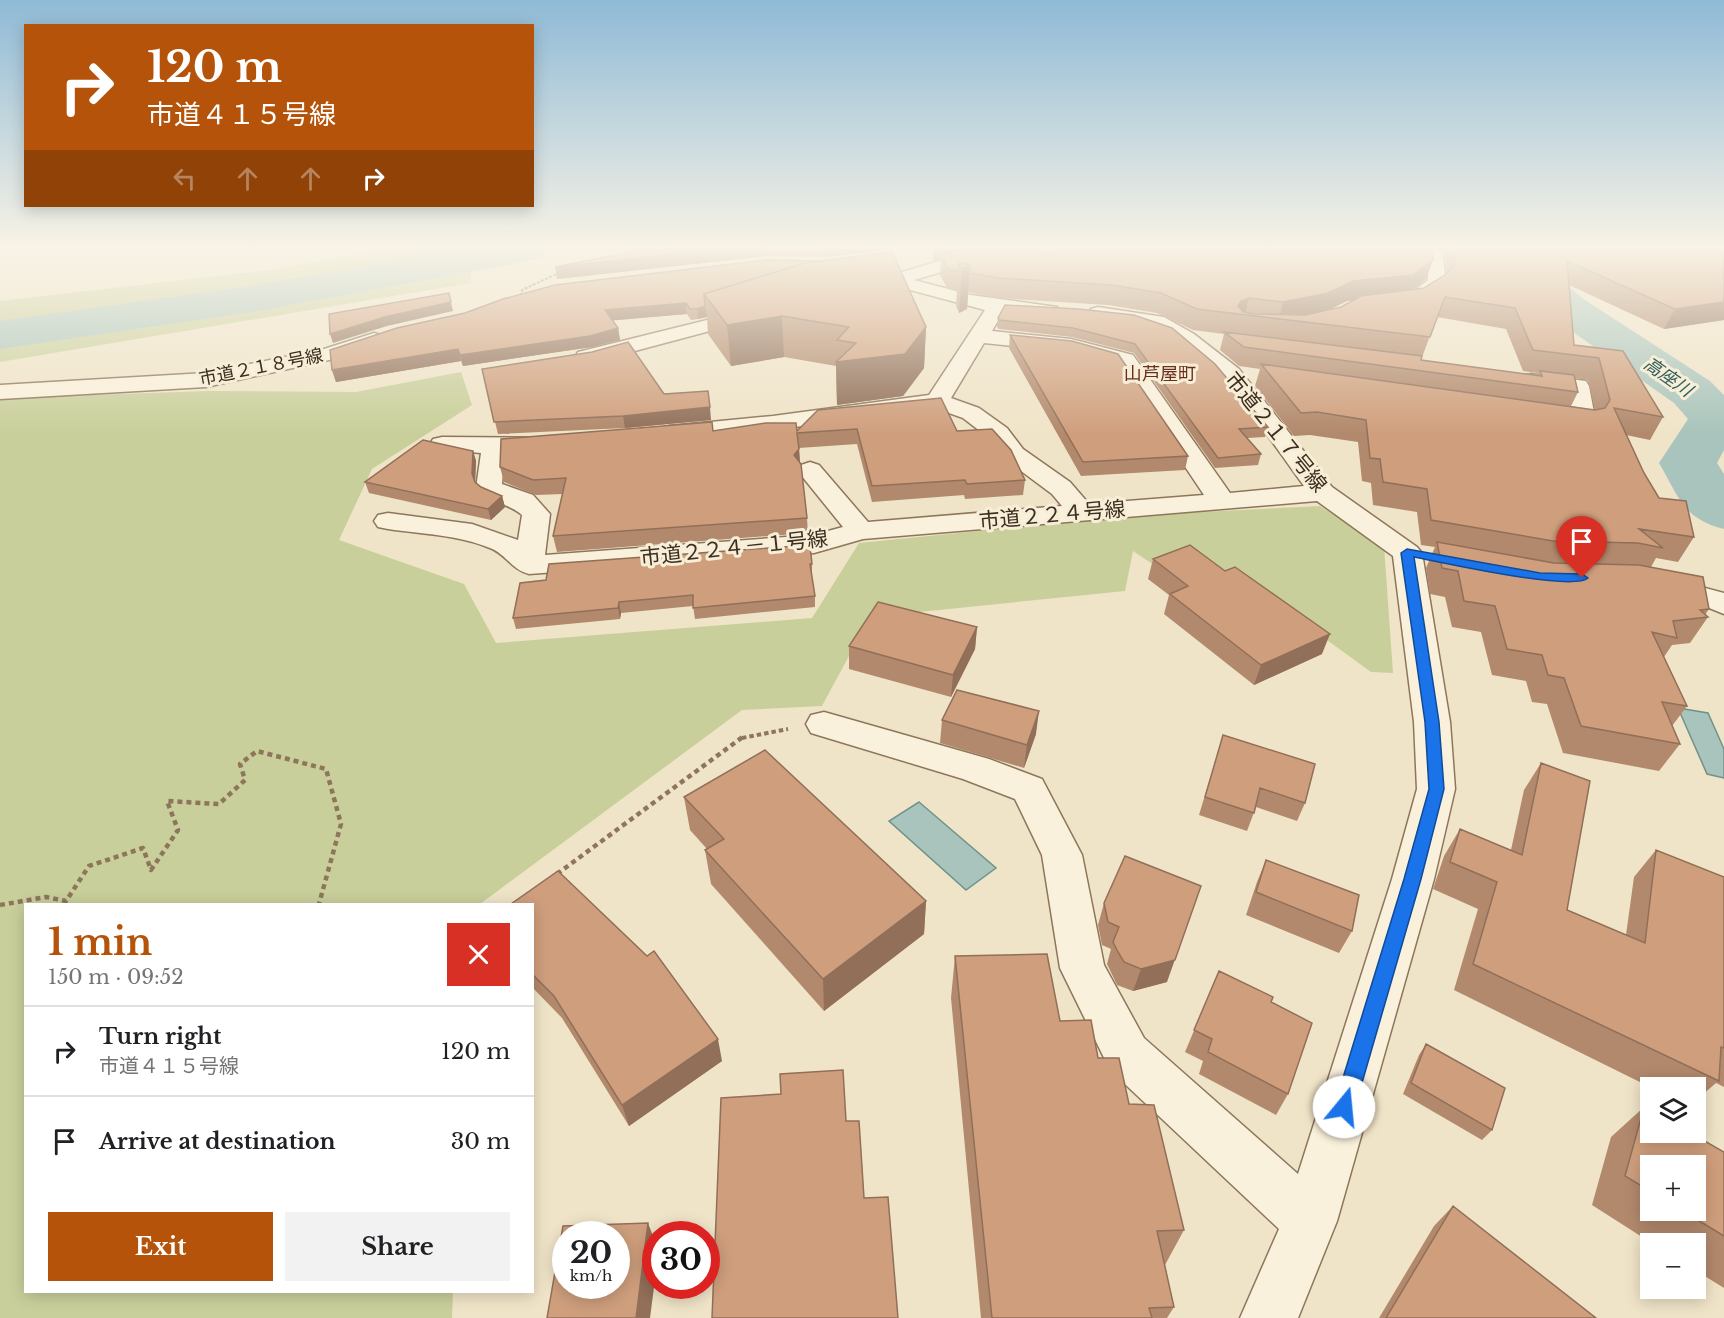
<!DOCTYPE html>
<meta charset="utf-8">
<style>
:root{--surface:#fff;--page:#f2f2f2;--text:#202124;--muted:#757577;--line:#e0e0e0;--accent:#b45309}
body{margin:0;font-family:"Libre Baskerville","Noto Sans JP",serif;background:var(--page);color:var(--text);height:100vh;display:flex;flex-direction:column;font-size:22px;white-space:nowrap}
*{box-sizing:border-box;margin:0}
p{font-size:20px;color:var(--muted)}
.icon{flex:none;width:33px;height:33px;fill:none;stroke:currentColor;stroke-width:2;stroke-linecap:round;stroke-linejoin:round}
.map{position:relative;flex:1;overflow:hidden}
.drawer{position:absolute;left:24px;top:903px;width:510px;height:390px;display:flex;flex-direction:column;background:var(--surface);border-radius:0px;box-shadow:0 3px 15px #0003}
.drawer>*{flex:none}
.guide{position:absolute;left:24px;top:24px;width:510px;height:183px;border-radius:0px;box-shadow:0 3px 15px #0003;background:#b45309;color:#fff;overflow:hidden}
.fabs{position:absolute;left:1640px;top:1077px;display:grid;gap:12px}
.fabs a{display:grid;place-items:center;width:66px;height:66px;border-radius:0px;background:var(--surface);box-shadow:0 3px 15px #0003;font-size:30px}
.speed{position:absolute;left:552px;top:1221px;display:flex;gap:12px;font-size:30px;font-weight:700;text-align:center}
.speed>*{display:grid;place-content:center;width:78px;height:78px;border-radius:50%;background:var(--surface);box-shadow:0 3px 15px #0003;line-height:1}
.speed small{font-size:15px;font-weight:400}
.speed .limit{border:9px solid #d22;background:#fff;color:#111}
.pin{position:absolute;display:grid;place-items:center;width:51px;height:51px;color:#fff;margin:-62px -26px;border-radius:50% 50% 50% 0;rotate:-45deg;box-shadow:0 0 6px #0007}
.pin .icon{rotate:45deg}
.me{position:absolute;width:66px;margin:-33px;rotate:17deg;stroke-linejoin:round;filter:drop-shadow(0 0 4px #0008)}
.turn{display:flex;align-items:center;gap:21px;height:126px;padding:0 24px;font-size:27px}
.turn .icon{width:78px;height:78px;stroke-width:2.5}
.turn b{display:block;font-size:42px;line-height:51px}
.lanes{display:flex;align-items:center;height:57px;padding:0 24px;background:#0003;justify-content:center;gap:30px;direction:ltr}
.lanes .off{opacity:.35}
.round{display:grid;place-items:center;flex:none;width:63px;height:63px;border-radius:0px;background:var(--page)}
.headline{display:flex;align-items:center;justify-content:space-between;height:102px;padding:0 24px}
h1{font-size:36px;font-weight:800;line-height:45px;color:var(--accent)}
.cta{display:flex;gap:12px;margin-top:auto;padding:12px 24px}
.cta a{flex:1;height:69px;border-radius:0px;background:var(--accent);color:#fff;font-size:24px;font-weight:800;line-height:69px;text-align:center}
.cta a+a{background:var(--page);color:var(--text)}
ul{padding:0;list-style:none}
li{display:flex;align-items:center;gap:18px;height:90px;padding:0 24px;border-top:2px solid var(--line)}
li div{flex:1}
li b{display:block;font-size:22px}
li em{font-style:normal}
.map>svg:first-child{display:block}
</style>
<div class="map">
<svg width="1724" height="1318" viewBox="0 0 1724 1318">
<rect width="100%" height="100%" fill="#f0e4c8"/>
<path fill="#c9cf9b" d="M 384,249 L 471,249 L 471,283 L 0,362 L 0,301 L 278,269 Z
M 461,372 L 472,405 L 372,469 L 339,540 L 464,584 L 496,643 L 812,618 L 859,543 L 1139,515 L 1320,506 L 1384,546 L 1393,673 L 1371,672 L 1247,582 L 1160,569 L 1133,551 L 1125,591 L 870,617 L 822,706 L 742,710 L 480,904 L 26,904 L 26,1292 L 453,1292 L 452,1318 L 0,1318 L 0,398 L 209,391 L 356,392 Z"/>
<path fill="#a9c4bc" stroke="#6f938a" stroke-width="1.5" d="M 1678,708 L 1708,713 L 1724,749 L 1724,778 L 1707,774 Z
M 919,802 L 996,868 L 966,890 L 889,821 Z"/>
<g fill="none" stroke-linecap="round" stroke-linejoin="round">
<path fill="#a9c4bc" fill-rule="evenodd" d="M 461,249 L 549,249 L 543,257 L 529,261 L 251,312 L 0,349 L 0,321 L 251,286 Z
M 1479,249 L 1523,249 L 1585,300 L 1710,381 L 1724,395 L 1724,450 L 1717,463 L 1724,474 L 1724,529 C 1683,519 1679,497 1659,463 L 1688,419 L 1674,403 L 1553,318 L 1485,257 Z"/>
<g stroke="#8d765c" stroke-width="3">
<path id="street" d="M 981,249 L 1010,249 L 1007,253 L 914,280 L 971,295 L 1057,307 L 1060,311 L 1057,315 L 1050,317 L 1003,312 L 992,331 L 1071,339 L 1133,355 L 1230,493 L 1304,486 C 1264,432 1218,354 1153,327 C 1137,321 1115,321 1098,319 L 1091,317 L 1088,313 L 1091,309 L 1098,307 L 1164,317 L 1194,334 L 1239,369 L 1332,487 L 1417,547 L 1422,553 L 1450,722 L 1455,789 L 1434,879 L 1337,1221 L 1298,1318 L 1240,1318 L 1279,1229 L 1110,1070 L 1060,968 L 1042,855 L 1015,799 L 963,779 L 811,733 L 806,724 L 811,715 L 824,712 L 989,759 L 1042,779 L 1082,855 L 1104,965 L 1144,1038 L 1298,1174 L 1392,879 L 1417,789 L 1414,722 L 1393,556 L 1317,501 L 863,539 L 814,553 L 529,574 C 512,570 506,554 490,548 C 458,535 422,534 388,529 L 378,527 L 374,521 L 378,515 L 388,513 L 472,524 L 518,540 L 522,515 C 509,503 486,502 476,488 L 481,453 L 433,449 L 430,444 L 433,439 L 442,437 L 555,438 L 558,443 L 555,448 L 501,453 L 504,457 L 502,484 L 533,495 L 550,514 L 545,555 L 813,535 L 843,527 L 797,470 L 801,465 L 810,462 L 819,465 L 868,522 L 1062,506 L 1052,494 L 1005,459 L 989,438 L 963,418 L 935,408 L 773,430 L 669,440 L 660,438 L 657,433 L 660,428 L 669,426 L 773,416 L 929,395 L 985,310 L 888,284 L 886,280 L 888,276 ZM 984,343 L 1071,352 L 1117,365 L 1204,495 L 1089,504 L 1070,482 L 1023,449 L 1007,428 L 979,408 L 951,398 Z
M 1420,249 L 1442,251 L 1446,282 C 1436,297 1415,313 1396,308 L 1393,304 L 1396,300 L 1405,298 L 1428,280 L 1427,257 Z
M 749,305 L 756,307 L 759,311 L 756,315 L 721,328 L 586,364 L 578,362 L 575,357 L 578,352 L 707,320 Z
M 374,333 L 381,335 L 385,339 L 381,343 L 329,360 L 206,387 L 0,399 L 0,385 L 206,373 L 324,349 Z
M 1531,374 L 1586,381 L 1589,386 L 1596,423 L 1593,428 L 1584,430 L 1547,424 L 1543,419 L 1547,414 L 1555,412 L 1571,414 L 1567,392 L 1523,386 L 1520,381 L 1523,376 Z
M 1664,577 L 1724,593 L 1724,614 L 1692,601 L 1653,592 L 1649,586 L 1653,580 Z"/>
</g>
<path stroke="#8d765c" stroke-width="2" stroke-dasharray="3 1.5" stroke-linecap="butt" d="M 521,296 L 522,290 L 561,272"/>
<path stroke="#8d765c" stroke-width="4" stroke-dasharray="4.5 3" stroke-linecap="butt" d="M 742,738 L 788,729"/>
<path stroke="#8d765c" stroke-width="4.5" stroke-dasharray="5 4" stroke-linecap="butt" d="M 557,874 L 744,736
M 0,905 L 46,897 L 66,901 L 89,866 L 143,848 L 151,870 L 178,830 L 167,801 L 219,804 L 245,780 L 240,764 L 257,751 L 326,769 L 341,824 L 319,904"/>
<use href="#street" fill="#faf1dc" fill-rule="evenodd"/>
</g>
<path fill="#b2896c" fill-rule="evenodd" d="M 646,249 L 876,249 L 876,251 L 825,257 L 767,256 L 557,279 Z
M 933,249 L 1432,249 L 1433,260 L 1426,279 L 1413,289 L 1424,288 L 1447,274 L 1444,249 L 1440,249 L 1724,249 L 1724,320 L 1664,329 L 1569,285 L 1574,345 L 1623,351 L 1663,417 L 1650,440 L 1626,435 L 1644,473 L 1659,498 L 1694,537 L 1678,562 L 1656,558 L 1651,567 L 1709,609 L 1705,615 L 1708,617 L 1690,643 L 1672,645 L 1664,657 L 1687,706 L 1672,726 L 1680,744 L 1659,771 L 1563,753 L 1547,704 L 1532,702 L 1526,681 L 1492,675 L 1481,632 L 1452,627 L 1445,597 L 1430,594 L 1426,568 L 1435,547 L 1421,545 L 1417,512 L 1373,505 L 1371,483 L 1362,481 L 1358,442 L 1310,435 L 1294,436 L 1255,386 L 1260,369 L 1239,366 L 1220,350 L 1224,334 L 1193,330 L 1157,313 L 1108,305 L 997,298 L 968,292 L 967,309 L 959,313 L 956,306 L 957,290 L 947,288 L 940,275 L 941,259 L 933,261 ZM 1354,300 L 1341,307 L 1329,310 L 1347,301 ZM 1437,317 L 1506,329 L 1523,371 L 1539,373 L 1538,376 L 1421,360 ZM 1575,378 L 1588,380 L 1595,410 L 1571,406 L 1578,392 Z
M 766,260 L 926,327 L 924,368 L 903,396 L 837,405 L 836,366 L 784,357 L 731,366 L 708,334 L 707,317 L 698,319 L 691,320 L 687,314 L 612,320 L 618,328 L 620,340 L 592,347 L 463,366 L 461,361 L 336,382 L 332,370 Z
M 1134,315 L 1268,427 L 1265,437 L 1247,438 L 1261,454 L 1258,465 L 1215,468 L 1134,353 L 1072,337 L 999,329 L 997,327 L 998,318 Z
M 1010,335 L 1188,456 L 1185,470 L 1081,476 L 1009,348 Z
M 592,352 L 664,394 L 711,420 L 625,428 L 498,434 L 482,369 Z
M 818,410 L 957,431 L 1025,480 L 1023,495 L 965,499 L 964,495 L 872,502 L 857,444 L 799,448 L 800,463 L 807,518 L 808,533 L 557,552 L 553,536 L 563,494 L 536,495 L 504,482 L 500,467 L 713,431 L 797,431 Z
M 473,451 L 476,461 L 475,482 L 481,487 L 502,496 L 505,507 L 491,520 L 369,493 L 365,482 Z
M 1153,559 L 1225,571 L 1322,654 L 1254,685 L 1164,614 L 1169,595 L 1148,579 Z
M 812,564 L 812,575 L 811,575 L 815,596 L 815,607 L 695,619 L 693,606 L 621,613 L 620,619 L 516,629 L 513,618 Z
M 977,627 L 975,649 L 951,697 L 849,669 L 849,646 Z
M 942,720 L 1036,734 L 1024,768 L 940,743 Z
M 1223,735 L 1305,803 L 1297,821 L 1256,807 L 1247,831 L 1199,815 Z
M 1541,763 L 1567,910 L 1626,935 L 1634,877 L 1656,850 L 1724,877 L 1724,1087 L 1716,1083 L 1695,1101 L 1695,1088 L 1652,1088 L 1454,990 L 1478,909 L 1433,889 L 1444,856 L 1460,829 L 1511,850 L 1524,790 Z
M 684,797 L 926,901 L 924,934 L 824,1011 L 711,884 L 705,850 L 707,849 L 690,830 Z
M 1266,860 L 1352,931 L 1339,953 L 1246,915 L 1257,882 Z
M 1104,903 L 1167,982 L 1133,991 L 1117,985 L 1107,964 L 1111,949 L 1102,945 L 1098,925 Z
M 532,904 L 722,1061 L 629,1126 L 562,1018 L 532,987 Z
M 955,956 L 1060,1021 L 1098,1058 L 1129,1104 L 1184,1230 L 1165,1265 L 1174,1307 L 1167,1318 L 981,1318 L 951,998 Z
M 1219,971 L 1271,1002 L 1288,1094 L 1276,1115 L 1199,1074 L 1203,1061 L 1185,1052 Z
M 1426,1044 L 1492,1130 L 1482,1140 L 1403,1094 L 1419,1055 Z
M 1644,1107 L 1724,1152 L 1724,1288 L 1695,1270 L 1695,1244 L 1653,1244 L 1592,1205 L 1611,1137 ZM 1650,1166 L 1695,1210 L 1650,1210 Z
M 1453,1206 L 1596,1318 L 1379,1318 L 1434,1226 Z"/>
<path fill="#916f58" d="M 720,249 L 766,249 L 767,256 L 557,279 L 555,267 Z
M 825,249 L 876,249 L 876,251 L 825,257 Z
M 933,249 L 973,249 L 941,256 L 941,259 L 933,261 Z
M 1433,260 L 1426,279 L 1406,295 L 1347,301 L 1322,313 L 1279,319 L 1283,302 L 1353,281 Z
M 970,265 L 967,309 L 959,313 L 962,269 Z
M 449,293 L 453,311 L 387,326 L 333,343 L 330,334 L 385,317 Z
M 1249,298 L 1245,315 L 1238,306 L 1241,301 Z
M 1724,302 L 1724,320 L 1664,329 L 1675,309 Z
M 686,303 L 687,314 L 607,321 L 605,310 Z
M 705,306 L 707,317 L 698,319 L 697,309 Z
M 782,316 L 784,357 L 731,366 L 727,325 Z
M 926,327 L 924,368 L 903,396 L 837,405 L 836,362 Z
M 618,328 L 620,340 L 592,347 L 463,366 L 460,355 Z
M 458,349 L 461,361 L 336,382 L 332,370 Z
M 710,407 L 711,420 L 625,428 L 623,416 Z
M 799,449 L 800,463 L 794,455 Z
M 473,451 L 476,461 L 475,485 L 472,474 Z
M 502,496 L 505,507 L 491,520 L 488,509 Z
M 619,602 L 621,613 L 620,619 L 618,608 Z
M 977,627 L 975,649 L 951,697 L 953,675 Z
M 1330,634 L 1322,654 L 1254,685 L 1261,665 Z
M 1039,711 L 1036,734 L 1024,768 L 1027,745 Z
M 1201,886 L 1167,982 L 1133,991 L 1141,969 Z
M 926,901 L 924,934 L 824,1011 L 823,979 Z
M 718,1039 L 722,1061 L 629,1126 L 622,1105 Z
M 648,1223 L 656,1244 L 656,1272 L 650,1318 L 636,1318 Z"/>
<path fill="#cf9f7d" stroke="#916f58" stroke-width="1.5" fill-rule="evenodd" d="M 646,249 L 720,249 L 555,267 Z
M 965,249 L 1028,249 L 1048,256 L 1060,254 L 1062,251 L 1055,249 L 1432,249 L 1433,260 L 1413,275 L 1353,281 L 1328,293 L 1283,302 L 1249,298 L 1241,301 L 1238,306 L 1243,312 L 1255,314 L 1305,315 L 1341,307 L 1361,296 L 1424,288 L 1445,275 L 1455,264 L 1453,249 L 1724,249 L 1724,302 L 1675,309 L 1567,261 L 1574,345 L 1623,351 L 1663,417 L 1614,408 L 1644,473 L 1659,498 L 1686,501 L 1694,537 L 1639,529 L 1663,548 L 1638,543 L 1553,541 L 1431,520 L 1427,489 L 1383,482 L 1380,459 L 1370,458 L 1366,420 L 1317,412 L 1301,413 L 1261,364 L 1595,410 L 1605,408 L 1610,400 L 1599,358 L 1533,350 L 1515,308 L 1445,297 L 1430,337 L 1197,309 L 1161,293 L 1112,285 L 999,278 L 970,273 L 970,265 L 959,263 L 958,271 L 948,269 L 941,256 Z
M 892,252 L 926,327 L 905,354 L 836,362 L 856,343 L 837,340 L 849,327 L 782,316 L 727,325 L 704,294 L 805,263 Z
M 766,260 L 823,261 L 805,263 L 704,294 L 705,306 L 697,309 L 690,309 L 686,303 L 605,310 L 618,328 L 590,336 L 460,355 L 458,349 L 332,370 L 330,350 L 397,328 L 465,313 L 503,299 L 555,285 Z
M 959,263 L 970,265 L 962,269 Z
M 449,293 L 451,302 L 385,317 L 330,334 L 329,314 Z
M 1005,305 L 1078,309 L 1134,315 L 1172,328 L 1215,364 L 1268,427 L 1239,429 L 1261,454 L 1218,458 L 1135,344 L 1073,328 L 999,320 L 998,318 Z
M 1224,332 L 1422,356 L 1421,360 L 1542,376 L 1540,371 L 1574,375 L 1578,392 L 1244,347 Z
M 1010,335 L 1072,341 L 1118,354 L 1188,456 L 1083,462 Z
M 628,342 L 664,394 L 708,391 L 710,407 L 623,416 L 494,422 L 482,369 L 592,352 Z
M 941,398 L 957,431 L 992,429 L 1011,450 L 1025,480 L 967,484 L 965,480 L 872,486 L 857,429 L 797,433 L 799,449 L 794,455 L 801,464 L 807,518 L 553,536 L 566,478 L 533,480 L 500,467 L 501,439 L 712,422 L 713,431 L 766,423 L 796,423 L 797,431 L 818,410 Z
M 423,440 L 473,451 L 472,474 L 475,482 L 481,487 L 502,496 L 488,509 L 365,482 Z
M 1437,542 L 1554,563 L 1639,565 L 1703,577 L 1709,609 L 1700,610 L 1708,617 L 1673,621 L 1677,638 L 1652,632 L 1687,706 L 1662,702 L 1680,744 L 1581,726 L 1564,678 L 1548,675 L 1542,655 L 1507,649 L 1495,606 L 1464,601 L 1458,571 L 1442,568 Z
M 810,545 L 812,564 L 810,564 L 815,596 L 693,608 L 693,595 L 619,602 L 618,608 L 513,618 L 520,583 L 546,580 L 549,564 Z
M 1190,545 L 1225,571 L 1235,567 L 1330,634 L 1261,665 L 1170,594 L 1188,586 L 1153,559 Z
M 878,602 L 977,627 L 953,675 L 849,646 Z
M 957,690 L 1039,711 L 1027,745 L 942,720 Z
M 1223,735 L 1315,764 L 1305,803 L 1260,788 L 1254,813 L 1205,797 Z
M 765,750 L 926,901 L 823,979 L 705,850 L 724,839 L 684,797 Z
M 1541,763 L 1590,781 L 1567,910 L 1645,943 L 1656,850 L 1724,877 L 1724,1048 L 1721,1047 L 1719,1081 L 1473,964 L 1497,882 L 1450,862 L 1460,829 L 1522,855 Z
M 1125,856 L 1201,886 L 1175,960 L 1141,969 L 1124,962 L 1118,952 L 1113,942 L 1119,927 L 1108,922 L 1104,903 Z
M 1266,860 L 1359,895 L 1352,931 L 1256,892 Z
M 558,871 L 647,956 L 654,951 L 718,1039 L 622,1105 L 554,996 L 532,974 L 532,904 L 511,904 Z
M 1047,954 L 1060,1021 L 1091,1020 L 1098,1058 L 1119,1058 L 1129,1104 L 1154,1105 L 1184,1230 L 1157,1231 L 1174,1307 L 1149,1308 L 1152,1318 L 992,1318 L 955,956 Z
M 1219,971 L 1273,997 L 1271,1002 L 1312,1023 L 1288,1094 L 1208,1052 L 1212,1039 L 1194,1030 Z
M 1426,1044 L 1505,1088 L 1492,1130 L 1411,1083 Z
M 843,1070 L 846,1121 L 859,1121 L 864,1198 L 888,1197 L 898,1318 L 712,1318 L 721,1098 L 781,1094 L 780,1074 Z
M 1644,1107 L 1650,1110 L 1650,1132 L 1689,1132 L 1724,1152 L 1724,1236 L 1681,1210 L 1695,1210 L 1695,1166 L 1650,1166 L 1650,1191 L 1625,1176 Z
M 1453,1206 L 1596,1318 L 1386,1318 Z
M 648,1223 L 636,1318 L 547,1318 L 563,1226 ZM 566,1234 L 616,1234 L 616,1286 L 566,1286 Z"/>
<linearGradient id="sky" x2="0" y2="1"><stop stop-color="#8fbad6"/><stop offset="0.57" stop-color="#f8f3e6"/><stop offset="1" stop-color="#f8f3e6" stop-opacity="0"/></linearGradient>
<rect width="1724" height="434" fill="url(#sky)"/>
<path fill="#1a73e8" stroke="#114b97" stroke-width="1.5" d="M 1407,549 L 1540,573 L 1582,574 L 1588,578 C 1572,592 1441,562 1414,557 L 1439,722 L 1444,789 L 1421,879 L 1355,1107 L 1352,1114 L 1344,1117 L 1337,1114 L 1334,1107 L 1404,879 L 1429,789 L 1425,722 L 1401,553 Z"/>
<g text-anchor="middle" stroke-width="6" stroke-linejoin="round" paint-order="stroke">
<g font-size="18" fill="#3d2e20" stroke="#f7eed8">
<text transform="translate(261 367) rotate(-11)" y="6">市道２１８号線</text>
</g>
<g font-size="18" fill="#6b2e1e" stroke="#f7eed8">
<text x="1160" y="380">山芦屋町</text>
</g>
<g font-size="18" font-style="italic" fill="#2f5d5a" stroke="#f7eed8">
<text transform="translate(1668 377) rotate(35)" y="6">高座川</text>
</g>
<g font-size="21" fill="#3d2e20" stroke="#f7eed8">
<text transform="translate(1276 432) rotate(51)" y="7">市道２１７号線</text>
<text transform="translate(1052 515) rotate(-5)" y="7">市道２２４号線</text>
<text transform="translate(734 548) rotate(-6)" y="7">市道２２４－１号線</text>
</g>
</g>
</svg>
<div class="fabs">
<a><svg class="icon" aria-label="layers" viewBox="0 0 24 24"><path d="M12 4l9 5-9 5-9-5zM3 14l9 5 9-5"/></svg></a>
<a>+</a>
<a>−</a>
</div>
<div class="speed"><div>20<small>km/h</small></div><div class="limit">30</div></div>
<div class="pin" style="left:1582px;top:578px;background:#d93025"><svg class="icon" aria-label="arrive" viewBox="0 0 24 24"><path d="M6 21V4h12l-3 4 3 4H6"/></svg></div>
<svg class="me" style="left:1344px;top:1107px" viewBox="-20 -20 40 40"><circle r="19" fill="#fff"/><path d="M0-13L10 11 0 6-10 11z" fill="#1a73e8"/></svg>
<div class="guide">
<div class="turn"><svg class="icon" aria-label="right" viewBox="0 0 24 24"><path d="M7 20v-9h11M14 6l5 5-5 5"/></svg><div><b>120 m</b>市道４１５号線</div></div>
<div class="lanes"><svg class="icon off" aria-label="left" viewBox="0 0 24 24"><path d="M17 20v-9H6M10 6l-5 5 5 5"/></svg><svg class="icon off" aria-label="ahead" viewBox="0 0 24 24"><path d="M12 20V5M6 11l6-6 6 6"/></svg><svg class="icon off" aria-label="ahead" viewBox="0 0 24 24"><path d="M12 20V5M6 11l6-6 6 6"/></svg><svg class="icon" aria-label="right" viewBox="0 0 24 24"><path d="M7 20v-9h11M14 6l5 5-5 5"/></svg></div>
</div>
<section class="drawer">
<div class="headline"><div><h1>1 min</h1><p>150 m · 09:52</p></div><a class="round" style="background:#d93025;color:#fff"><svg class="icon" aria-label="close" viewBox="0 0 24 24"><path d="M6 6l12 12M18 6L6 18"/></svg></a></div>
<ul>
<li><svg class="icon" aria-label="right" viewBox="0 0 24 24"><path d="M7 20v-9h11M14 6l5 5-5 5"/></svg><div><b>Turn right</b><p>市道４１５号線</p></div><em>120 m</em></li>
<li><svg class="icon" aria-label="arrive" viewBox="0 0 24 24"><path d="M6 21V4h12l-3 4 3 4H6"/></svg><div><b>Arrive at destination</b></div><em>30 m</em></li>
</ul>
<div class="cta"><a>Exit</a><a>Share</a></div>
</section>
</div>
